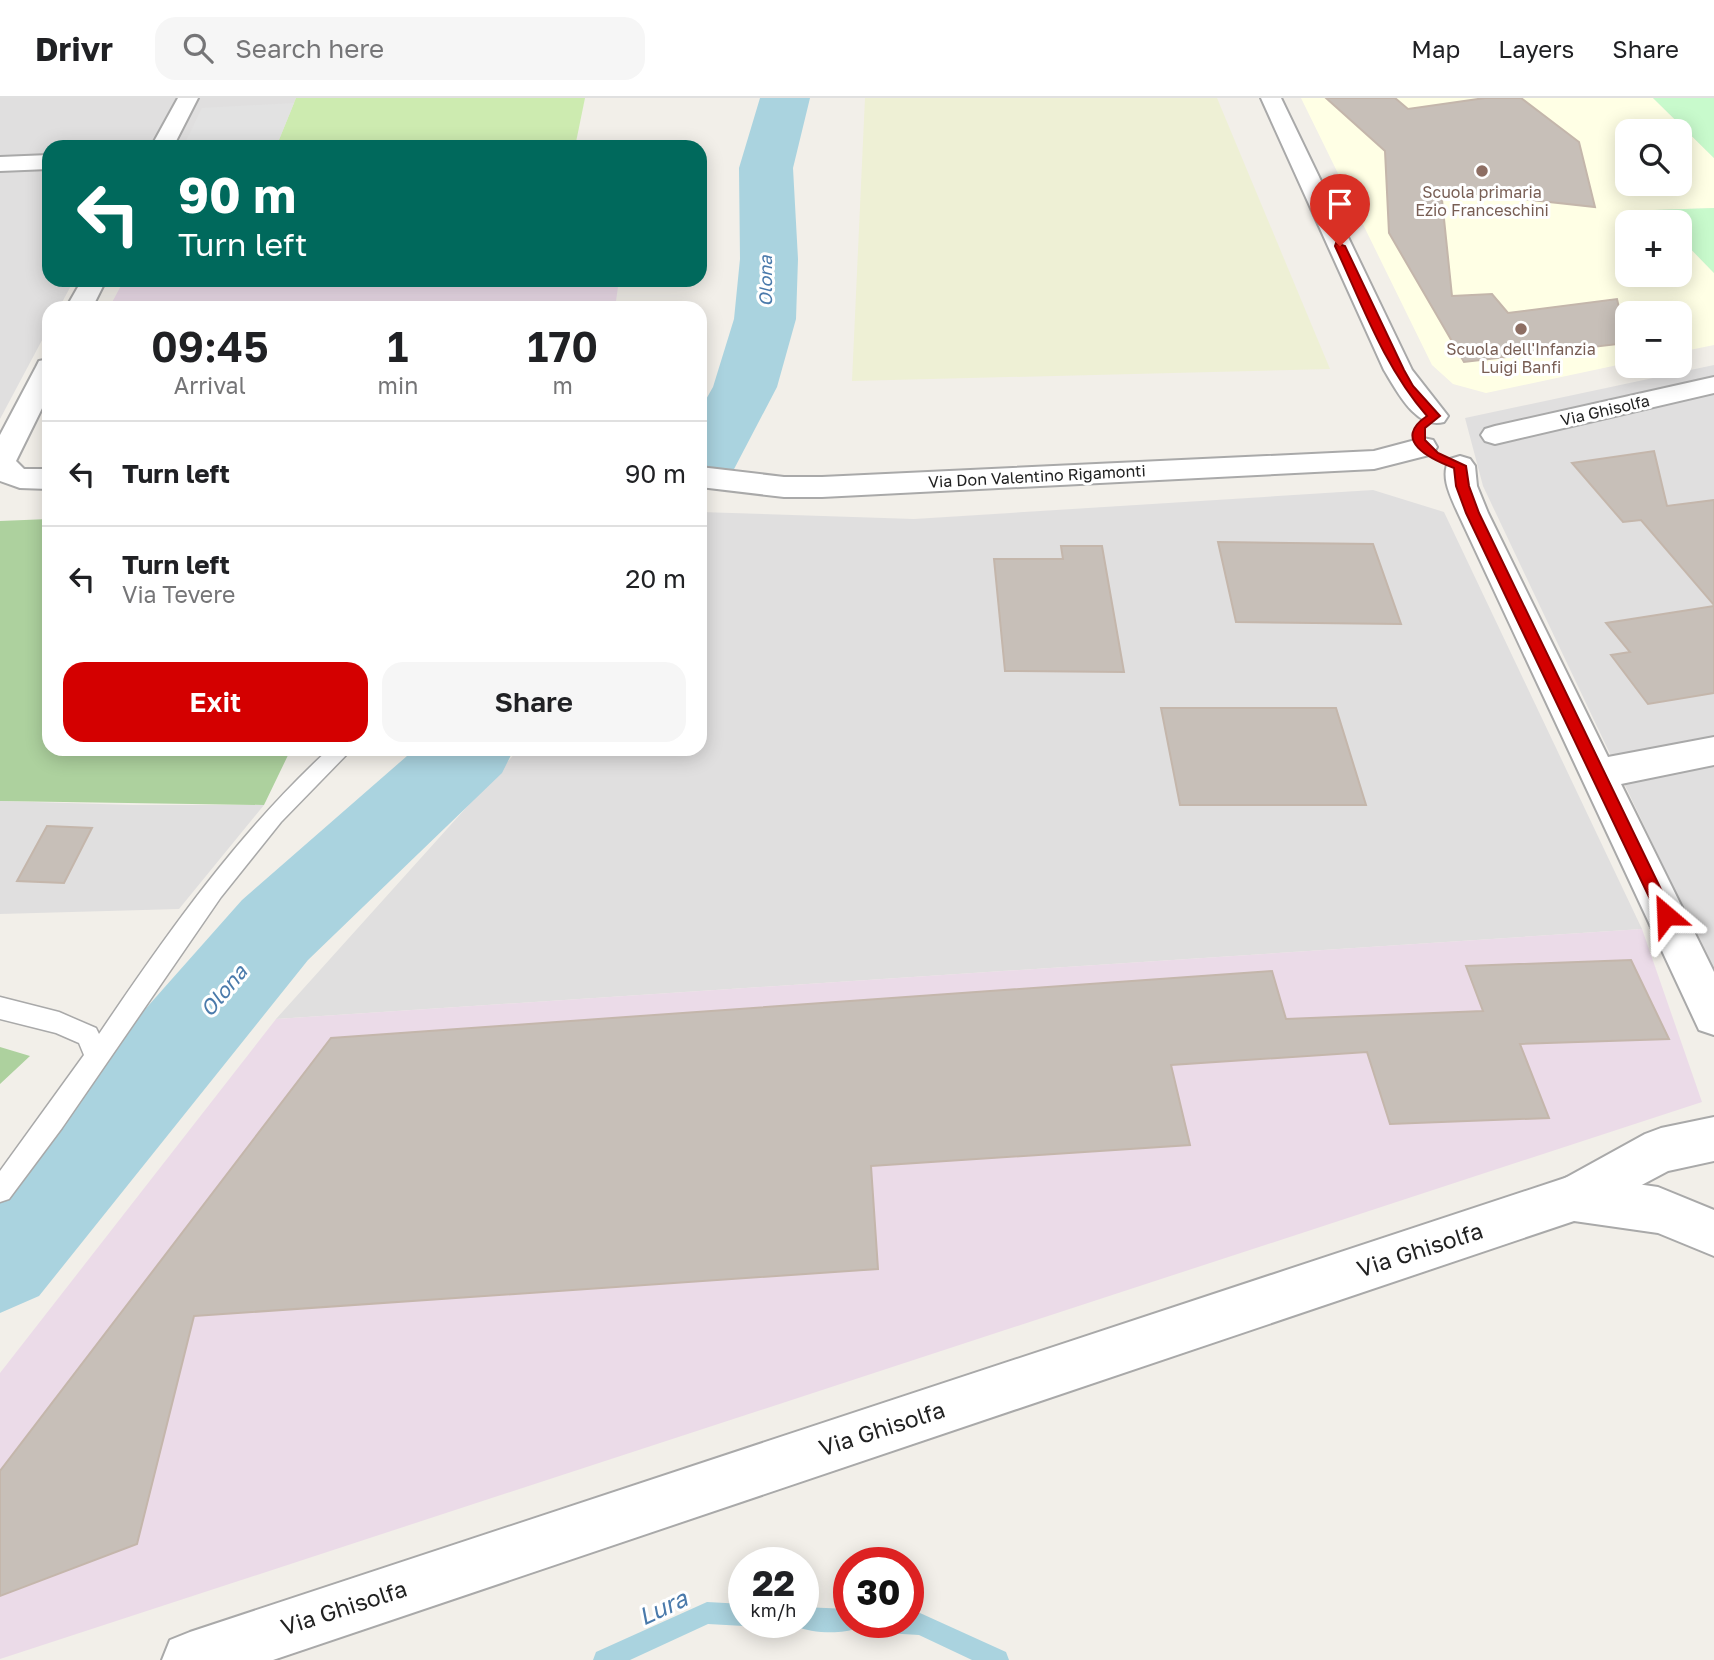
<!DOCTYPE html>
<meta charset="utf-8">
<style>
:root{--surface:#fff;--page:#f6f6f6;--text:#202124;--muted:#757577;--line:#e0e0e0;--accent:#d40000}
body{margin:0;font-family:"Golos Text",sans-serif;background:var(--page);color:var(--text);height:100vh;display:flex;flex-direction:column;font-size:26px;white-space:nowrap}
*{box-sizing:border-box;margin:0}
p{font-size:23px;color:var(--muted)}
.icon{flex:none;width:38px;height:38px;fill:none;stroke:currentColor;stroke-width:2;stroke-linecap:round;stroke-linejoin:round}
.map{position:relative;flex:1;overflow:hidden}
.panel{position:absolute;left:42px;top:203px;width:665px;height:455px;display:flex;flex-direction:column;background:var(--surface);border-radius:21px;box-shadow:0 4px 18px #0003}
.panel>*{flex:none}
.top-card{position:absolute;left:42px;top:42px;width:665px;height:147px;border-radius:21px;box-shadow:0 4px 18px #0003;background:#00695c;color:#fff;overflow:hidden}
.buttons{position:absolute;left:1615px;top:21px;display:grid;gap:14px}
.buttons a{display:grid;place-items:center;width:77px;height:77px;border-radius:14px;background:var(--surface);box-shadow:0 4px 18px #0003;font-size:35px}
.speed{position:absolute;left:728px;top:1449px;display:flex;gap:14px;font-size:35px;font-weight:700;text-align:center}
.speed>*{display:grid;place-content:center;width:91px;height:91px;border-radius:50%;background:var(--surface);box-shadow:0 4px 18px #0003;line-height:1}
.speed small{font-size:18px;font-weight:400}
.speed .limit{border:10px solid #d22;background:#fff;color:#111}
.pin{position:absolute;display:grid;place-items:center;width:60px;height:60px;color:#fff;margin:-72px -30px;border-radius:50% 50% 50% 0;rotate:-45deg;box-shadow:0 0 7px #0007}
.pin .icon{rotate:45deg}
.me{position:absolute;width:77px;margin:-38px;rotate:334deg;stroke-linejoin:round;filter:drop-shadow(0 0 5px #0008)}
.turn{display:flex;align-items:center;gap:24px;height:147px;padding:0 21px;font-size:32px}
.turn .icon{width:91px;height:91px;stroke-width:2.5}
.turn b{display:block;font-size:49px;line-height:60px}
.eta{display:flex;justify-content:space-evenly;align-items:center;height:119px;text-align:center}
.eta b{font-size:42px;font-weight:600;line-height:49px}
.action{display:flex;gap:14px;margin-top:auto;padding:14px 21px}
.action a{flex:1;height:80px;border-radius:21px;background:var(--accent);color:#fff;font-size:28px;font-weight:600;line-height:80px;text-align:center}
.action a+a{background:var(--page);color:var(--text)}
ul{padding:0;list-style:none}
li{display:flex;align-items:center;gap:21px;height:105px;padding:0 21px;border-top:2px solid var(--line)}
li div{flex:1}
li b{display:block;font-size:26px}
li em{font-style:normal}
header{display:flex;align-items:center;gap:42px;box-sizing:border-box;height:98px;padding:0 35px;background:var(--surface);border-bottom:2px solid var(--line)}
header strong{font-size:33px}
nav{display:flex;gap:38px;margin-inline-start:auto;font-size:24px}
.search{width:490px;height:63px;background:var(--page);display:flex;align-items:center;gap:18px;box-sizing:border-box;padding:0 24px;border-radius:21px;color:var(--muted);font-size:26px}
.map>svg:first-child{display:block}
</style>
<header>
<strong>Drivr</strong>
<div class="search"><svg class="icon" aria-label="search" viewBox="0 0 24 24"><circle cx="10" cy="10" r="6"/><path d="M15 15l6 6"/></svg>Search here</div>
<nav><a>Map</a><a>Layers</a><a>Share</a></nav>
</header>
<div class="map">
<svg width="1714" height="1562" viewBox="0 0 1714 1562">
<rect width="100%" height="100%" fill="#f2efe9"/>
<path fill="#e0dfdf" d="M 0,0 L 296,0 L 276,49 L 49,49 L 49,182 L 74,182 L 59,210 L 49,210 L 49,229 L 0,321 Z
M 1714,267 L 1714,875 L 1483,388 L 1465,320 Z
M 1373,392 L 1444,414 L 1642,831 L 276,921 L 519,651 L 700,651 L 700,414 L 914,421 Z
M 0,703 L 133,707 L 264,707 L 179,811 L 0,816 Z"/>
<path fill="#ebdbe8" d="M 124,182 L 619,182 L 615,210 L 109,210 Z
M 1642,831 L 1702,1004 L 0,1561 L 0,1275 L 276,921 Z"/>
<path fill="#ffffe5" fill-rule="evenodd" d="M 1301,0 L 1653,0 L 1714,60 L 1714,110 L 1654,112 L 1665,124 L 1628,124 L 1628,177 L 1680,177 L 1680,140 L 1714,175 L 1714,247 L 1680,254 L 1680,215 L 1628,215 L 1627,265 L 1486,295 L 1453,286 L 1432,267 ZM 1628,33 L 1680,33 L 1680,86 L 1628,86 Z"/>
<path fill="#eef0d5" d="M 865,0 L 1217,0 L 1330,271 L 852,283 Z"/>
<path fill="#cdebb0" d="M 296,0 L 585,0 L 575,49 L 276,49 Z"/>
<path fill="#add19e" d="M 49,421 L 49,651 L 291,651 L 264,707 L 0,703 L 0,423 Z
M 0,949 L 30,958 L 0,986 Z"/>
<path fill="#c8facc" d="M 1653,0 L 1714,0 L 1714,60 Z
M 1714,110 L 1714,175 L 1680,140 L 1680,124 L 1665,124 L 1653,112 Z"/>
<path fill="#e2e2e2" d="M 294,5 L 276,49 L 183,49 L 202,10 Z"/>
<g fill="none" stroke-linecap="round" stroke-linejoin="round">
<path fill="#aad3df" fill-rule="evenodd" d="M 707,1504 L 744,1506 L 744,1524 L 752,1525 L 744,1528 L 708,1526 L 630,1562 L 593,1562 L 596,1554 Z
M 803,1509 L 849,1511 L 849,1524 L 859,1524 L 857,1530 C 841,1537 811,1535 795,1528 L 793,1524 L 803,1524 Z
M 908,1514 L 920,1515 L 1006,1554 L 1009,1562 L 972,1562 L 919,1537 L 886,1535 L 878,1532 L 875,1524 L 908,1524 Z"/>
<path fill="#aad3df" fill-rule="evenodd" d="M 760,0 L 810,0 L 793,70 L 798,161 L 796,221 L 777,289 L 733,373 L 709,379 L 700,377 L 700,312 L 713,289 L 734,221 L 740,161 L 739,70 Z
M 415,651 L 514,651 L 502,675 L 308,862 L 39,1198 L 0,1215 L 0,1075 L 242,802 Z"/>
</g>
<path fill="#c7bfb8" stroke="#c4b6ab" stroke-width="2" d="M 1326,0 L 1395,0 L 1408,11 L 1485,0 L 1521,0 L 1579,44 L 1595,109 L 1441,92 L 1452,198 L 1492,196 L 1508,215 L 1617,201 L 1627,245 L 1464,264 L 1389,135 L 1385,53 Z
M 1654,353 L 1667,408 L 1714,402 L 1714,507 L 1641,422 L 1623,424 L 1572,365 Z
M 1218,444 L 1373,446 L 1401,526 L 1236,524 Z
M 1061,448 L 1102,448 L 1124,574 L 1005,573 L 994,461 L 1063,461 Z
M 1714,508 L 1714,595 L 1648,606 L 1611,557 L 1630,554 L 1606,525 Z
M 1161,610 L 1336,610 L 1366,707 L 1180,707 Z
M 47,728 L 92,730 L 64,785 L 17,783 Z
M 1631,862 L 1669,941 L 1520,946 L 1549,1020 L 1390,1026 L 1367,954 L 1171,967 L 1190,1047 L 871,1068 L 878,1171 L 194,1218 L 137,1446 L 0,1498 L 0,1373 L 331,940 L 1272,873 L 1286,921 L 1483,913 L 1466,868 Z"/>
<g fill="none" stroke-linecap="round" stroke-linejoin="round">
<g stroke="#a9a9a9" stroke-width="3">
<path id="service" d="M 329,651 L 352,651 L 281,724 L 221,799 L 62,1030 L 9,1101 L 0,1104 L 0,1073 L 84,957 L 79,945 L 56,935 L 0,921 L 0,899 L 59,914 L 96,930 L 99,936 C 168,834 238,735 329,651 Z"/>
</g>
<g stroke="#a9a9a9" stroke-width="4">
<path id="minor" d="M 178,0 L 198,0 L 173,49 L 151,49 Z
M 1261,0 L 1281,0 L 1412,272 L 1448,318 L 1444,324 C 1416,332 1397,293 1384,272 Z
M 49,57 L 49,71 L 0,73 L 0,59 Z
M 82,182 L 106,182 L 92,210 L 66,210 Z
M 49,261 L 49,296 L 16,363 L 24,371 L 49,371 L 49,391 L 20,390 L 0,383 L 0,337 L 36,269 L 39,263 Z
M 1714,279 L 1714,295 L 1495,346 L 1485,343 L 1481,337 L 1485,331 L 1495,328 Z
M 1423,340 L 1433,342 L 1437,349 L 1433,356 L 1374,371 L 822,399 L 784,399 L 700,389 L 700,369 L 784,379 L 822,379 L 1374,353 Z
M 1460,358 L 1470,361 L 1475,368 L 1477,388 L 1488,415 L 1608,659 L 1714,639 L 1714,667 L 1621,686 L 1714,874 L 1714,937 L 1699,932 L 1458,415 C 1451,399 1439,377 1450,361 Z
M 1714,1019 L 1714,1063 L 1668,1073 L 1574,1123 L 1558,1116 L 1551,1100 L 1558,1084 L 1645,1036 L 1661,1030 Z"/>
</g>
<g stroke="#a9a9a9" stroke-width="4">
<path id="tertiary" d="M 1574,1077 L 1658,1089 L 1714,1112 L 1714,1158 L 1658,1135 L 1574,1123 L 273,1562 L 162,1562 L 170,1542 L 190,1534 Z"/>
</g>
<use href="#service" fill="#fff" fill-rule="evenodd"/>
<use href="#minor" fill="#fff" fill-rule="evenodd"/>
<use href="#tertiary" fill="#fff" fill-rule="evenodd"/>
</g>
<path fill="#d40000" stroke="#8a0000" stroke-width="2" d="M 1336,145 L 1345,148 L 1404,272 L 1413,288 L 1440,318 L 1425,330 L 1425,342 L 1438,355 L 1466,368 L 1469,388 L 1479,415 L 1671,812 L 1674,817 L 1671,822 L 1666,824 L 1660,822 L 1466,415 L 1456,388 L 1454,370 C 1430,361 1391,342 1427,318 C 1384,269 1362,206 1335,148 Z"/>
<g fill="#8d6e63" stroke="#fff" stroke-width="2.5">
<circle cx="1482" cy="73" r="7"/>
<circle cx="1521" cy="231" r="7"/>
</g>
<g text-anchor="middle" stroke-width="6" stroke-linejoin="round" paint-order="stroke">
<g font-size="16" fill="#785e54" stroke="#fff">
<text x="1482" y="100">Scuola primaria<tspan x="1482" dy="18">Ezio Franceschini</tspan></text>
<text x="1521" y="257">Scuola dell'Infanzia<tspan x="1521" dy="18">Luigi Banfi</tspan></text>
</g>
<g font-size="16" fill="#222" stroke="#fff">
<text transform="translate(1605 312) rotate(-13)" y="6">Via Ghisolfa</text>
<text transform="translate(1037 378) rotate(-3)" y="6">Via Don Valentino Rigamonti</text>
</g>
<g font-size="18" font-style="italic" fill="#4a7aab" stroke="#fff">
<text transform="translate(766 183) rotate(-90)" y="6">Olona</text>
</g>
<g font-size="21" font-style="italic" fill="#4a7aab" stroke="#fff">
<text transform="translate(224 893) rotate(-50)" y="7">Olona</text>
</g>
<g font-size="23" fill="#222" stroke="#fff">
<text transform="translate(1420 1152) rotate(-18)" y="8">Via Ghisolfa</text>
<text transform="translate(882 1331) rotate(-18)" y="8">Via Ghisolfa</text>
<text transform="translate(344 1510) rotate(-18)" y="8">Via Ghisolfa</text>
</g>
<g font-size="24" font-style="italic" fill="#4a7aab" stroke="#fff">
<text transform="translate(663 1510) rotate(-25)" y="8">Lura</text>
</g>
</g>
</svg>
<div class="buttons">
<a><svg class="icon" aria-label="search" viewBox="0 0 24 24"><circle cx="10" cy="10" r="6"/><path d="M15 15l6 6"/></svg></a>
<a>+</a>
<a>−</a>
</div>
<div class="speed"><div>22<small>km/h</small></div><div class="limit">30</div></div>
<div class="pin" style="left:1340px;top:148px;background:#d93025"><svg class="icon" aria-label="arrive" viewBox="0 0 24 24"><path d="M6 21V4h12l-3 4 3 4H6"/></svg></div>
<svg class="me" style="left:1666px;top:817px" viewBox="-20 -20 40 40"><path d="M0-17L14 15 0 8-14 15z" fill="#d40000" stroke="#fff" stroke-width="4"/></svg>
<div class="top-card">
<div class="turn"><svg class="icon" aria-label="left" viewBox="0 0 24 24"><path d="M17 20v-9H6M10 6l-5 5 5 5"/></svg><div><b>90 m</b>Turn left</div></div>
</div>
<section class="panel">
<div class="eta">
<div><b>09:45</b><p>Arrival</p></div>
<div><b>1</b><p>min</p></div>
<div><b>170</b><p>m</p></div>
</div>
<ul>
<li><svg class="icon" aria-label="left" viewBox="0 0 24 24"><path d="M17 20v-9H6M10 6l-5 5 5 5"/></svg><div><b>Turn left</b></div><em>90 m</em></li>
<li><svg class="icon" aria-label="left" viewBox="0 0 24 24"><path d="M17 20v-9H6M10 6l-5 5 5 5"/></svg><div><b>Turn left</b><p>Via Tevere</p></div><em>20 m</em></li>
</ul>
<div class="action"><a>Exit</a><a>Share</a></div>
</section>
</div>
